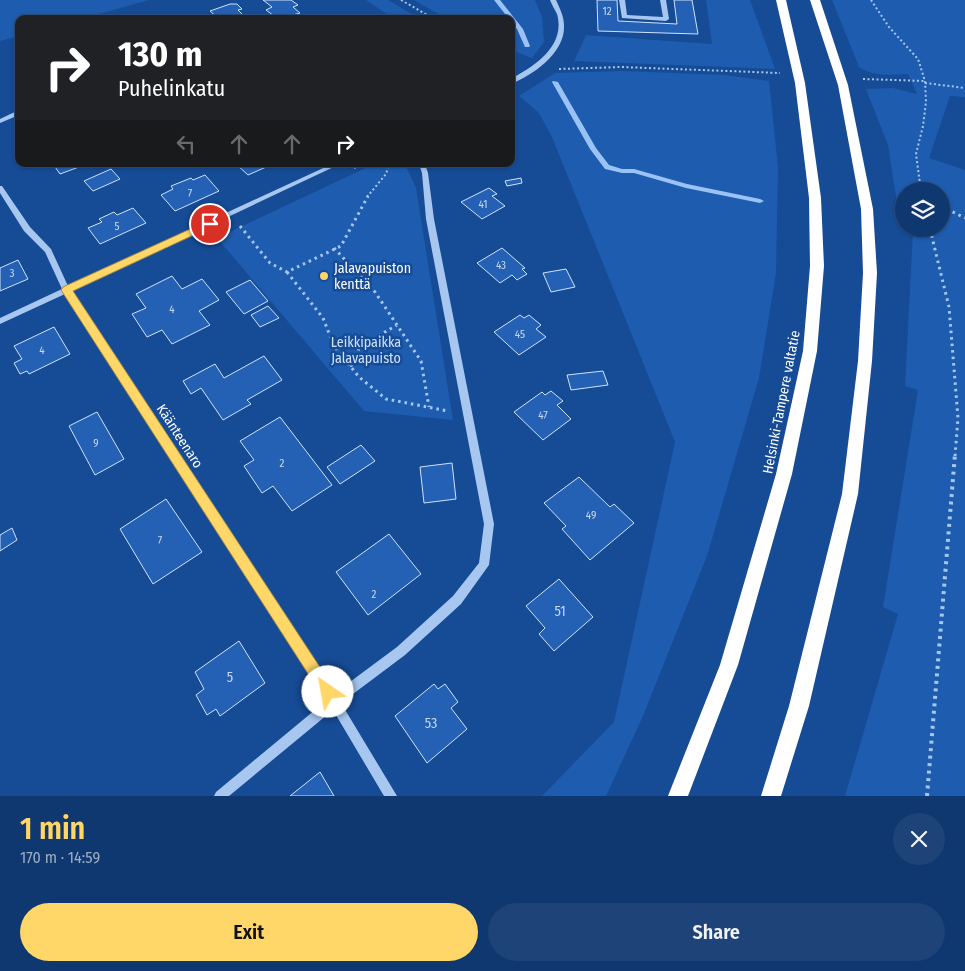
<!DOCTYPE html>
<meta charset="utf-8">
<style>
:root{--surface:#103870;--page:#1e4378;--text:#f1f3f6;--muted:#9cacc3;--line:#305283;--accent:#ffd668}
body{margin:0;font-family:"Fira Sans Condensed",sans-serif;background:var(--page);color:var(--text);height:100vh;display:flex;flex-direction:column;font-size:19px;white-space:nowrap}
*{box-sizing:border-box;margin:0}
p{font-size:16px;color:var(--muted)}
.icon{flex:none;width:28px;height:28px;fill:none;stroke:currentColor;stroke-width:2;stroke-linecap:round;stroke-linejoin:round}
.map{position:relative;height:796px;overflow:hidden}
.details{display:flex;flex-direction:column;background:var(--surface);flex:1}
.details>*{flex:none}
.hud{position:absolute;left:15px;top:15px;width:500px;height:152px;border-radius:10px;box-shadow:0 1px 4px #0004,0 0 0 1px var(--line);background:#202124;color:#fff;overflow:hidden}
.buttons{position:absolute;left:895px;top:182px;display:grid;gap:10px}
.buttons a{display:grid;place-items:center;width:55px;height:55px;border-radius:50%;background:var(--surface);box-shadow:0 1px 4px #0004,0 0 0 1px var(--line);font-size:25px}
.pin{position:absolute;display:grid;place-items:center;width:42px;height:42px;color:#fff;margin:-21px;border:2px solid #fff;border-radius:50%;box-shadow:0 1px 5px #0007}
.me{position:absolute;width:55px;margin:-28px;rotate:327deg;stroke-linejoin:round;filter:drop-shadow(0 0 4px #0008)}
.turn{display:flex;align-items:center;gap:18px;height:105px;padding:0 20px;font-size:22px}
.turn .icon{width:65px;height:65px;stroke-width:2.5}
.turn b{display:block;font-size:35px;line-height:42px}
.lanes{display:flex;align-items:center;height:48px;padding:0 20px;background:#0003;justify-content:center;gap:25px;direction:ltr}
.lanes .off{opacity:.35}
.round{display:grid;place-items:center;flex:none;width:52px;height:52px;border-radius:26px;background:var(--page)}
.summary{display:flex;align-items:center;justify-content:space-between;height:85px;padding:0 20px}
h1{font-size:30px;font-weight:600;line-height:38px;color:var(--accent)}
.cta{display:flex;gap:10px;margin-top:auto;padding:10px 20px}
.cta a{flex:1;height:58px;border-radius:30px;background:var(--accent);color:#111;font-size:20px;font-weight:600;line-height:58px;text-align:center}
.cta a+a{background:var(--page);color:var(--text)}
.map>svg:first-child{display:block}
</style>
<div class="map">
<svg width="965" height="796" viewBox="0 0 965 796">
<rect width="100%" height="100%" fill="#164b96"/>
<path fill="#1e5caf" fill-rule="evenodd" d="M 0,0 L 149,0 L 81,19 L 19,19 L 19,36 L 0,41 Z
M 366,0 L 388,0 L 420,19 L 394,19 Z
M 414,0 L 535,0 L 542,17 L 544,42 L 532,58 L 511,50 L 511,19 L 447,19 Z
M 706,0 L 750,0 L 775,69 L 574,61 L 586,35 L 712,44 Z
M 832,0 L 965,0 L 965,97 L 950,96 L 929,158 L 965,170 L 965,796 L 845,796 L 898,614 L 883,607 L 918,390 L 905,386 L 913,231 L 901,229 L 888,145 L 866,89 L 893,88 L 917,94 L 908,74 C 890,75 874,77 859,67 ZM 904,191 L 941,191 L 941,229 L 904,229 Z
M 623,71 L 725,75 L 769,81 L 778,167 L 776,273 L 759,378 L 707,556 L 643,716 L 606,796 L 542,796 L 614,722 L 675,442 L 552,137 L 539,113 L 519,96 L 555,73 Z
M 374,164 L 405,164 L 416,188 L 453,420 L 364,411 L 217,238 Z"/>
<g fill="none" stroke-linecap="round" stroke-linejoin="round">
<path fill="#9ac2f4" fill-rule="evenodd" d="M 494,0 L 500,0 L 523,29 L 530,46 L 529,47 L 525,47 L 517,29 L 511,22 L 511,19 L 509,19 Z
M 553,81 L 558,82 L 596,148 L 609,165 L 622,169 L 634,169 L 687,184 L 760,199 L 764,201 L 760,203 L 686,188 L 634,173 L 622,173 L 605,169 L 590,149 L 552,82 Z"/>
</g>
<path fill="#2461b4" stroke="#cfe2fc" d="M 263,0 L 291,0 L 298,5 L 293,7 L 300,13 L 278,19 L 266,10 L 272,7 Z
M 597,0 L 617,0 L 618,21 L 677,24 L 674,0 L 692,0 L 698,34 L 598,31 Z
M 230,4 L 237,4 L 242,9 L 238,10 L 242,14 L 228,19 L 219,19 L 210,11 Z
M 53,164 L 87,164 L 60,174 Z
M 236,164 L 273,164 L 248,175 Z
M 111,169 L 120,179 L 93,191 L 84,181 Z
M 205,175 L 219,191 L 175,211 L 161,195 L 173,189 L 171,186 L 191,178 L 193,180 Z
M 521,178 L 522,183 L 507,186 L 505,181 Z
M 489,188 L 497,194 L 492,196 L 505,206 L 482,219 L 461,202 Z
M 133,208 L 146,223 L 100,244 L 88,228 L 102,222 L 99,219 L 114,212 L 117,215 Z
M 502,248 L 525,268 L 522,269 L 527,274 L 517,280 L 512,275 L 500,283 L 477,263 Z
M 18,260 L 28,279 L 0,291 L 0,268 Z
M 566,269 L 575,287 L 551,292 L 543,273 Z
M 172,276 L 182,289 L 202,279 L 219,300 L 199,311 L 210,325 L 172,344 L 162,330 L 147,337 L 132,314 L 146,308 L 136,294 Z
M 250,280 L 268,301 L 244,314 L 226,292 Z
M 268,306 L 279,318 L 260,327 L 251,315 Z
M 520,315 L 524,318 L 529,315 L 541,325 L 536,329 L 546,337 L 519,355 L 494,332 Z
M 54,327 L 70,354 L 29,374 L 27,371 L 20,374 L 14,363 L 22,359 L 14,346 Z
M 264,356 L 282,380 L 247,400 L 251,404 L 223,420 L 201,388 L 191,394 L 183,381 L 215,364 L 224,378 Z
M 603,371 L 608,385 L 571,390 L 567,375 Z
M 551,391 L 563,401 L 557,405 L 571,419 L 543,440 L 514,412 L 542,392 L 545,395 Z
M 97,412 L 124,459 L 95,475 L 69,426 Z
M 280,417 L 332,485 L 292,511 L 273,486 L 262,493 L 244,466 L 254,460 L 240,441 Z
M 361,445 L 375,461 L 340,484 L 327,467 Z
M 452,463 L 456,499 L 424,503 L 420,467 Z
M 579,477 L 610,507 L 614,504 L 634,523 L 590,560 L 562,529 L 566,526 L 544,503 Z
M 166,499 L 202,552 L 153,584 L 120,529 Z
M 12,528 L 17,540 L 0,551 L 0,535 Z
M 389,534 L 421,574 L 368,615 L 336,572 Z
M 559,579 L 593,617 L 554,651 L 539,634 L 545,628 L 526,606 Z
M 239,641 L 265,683 L 220,716 L 216,709 L 207,715 L 196,695 L 204,689 L 195,672 Z
M 434,684 L 438,689 L 445,684 L 458,702 L 451,708 L 467,729 L 427,763 L 395,716 Z
M 320,772 L 334,796 L 290,796 Z"/>
<g fill="none" stroke-linecap="round" stroke-linejoin="round">
<path stroke="#a7c7f1" stroke-width="2" stroke-dasharray="2 2.5" stroke-linecap="butt" d="M 401,0 L 434,19
M 871,0 L 889,27 L 918,59 L 925,81 L 926,102 L 923,126 L 916,154 L 921,191
M 559,69 L 621,67 L 780,73
M 863,79 L 925,81
M 925,83 L 965,88
M 354,168 L 362,164
M 367,197 L 386,174 L 389,164"/>
<path stroke="#a7c7f1" stroke-width="3" stroke-dasharray="2.5 4" stroke-linecap="butt" d="M 941,206 L 965,218
M 240,226 L 270,263 L 287,272 L 341,246 L 368,196
M 930,229 L 949,307 L 958,418 L 955,456
M 334,248 L 375,292 L 421,361 L 429,407
M 287,272 L 323,318 L 334,346 L 359,377 L 386,399 L 448,411
M 350,366 L 356,363 L 359,347 L 397,325"/>
<path stroke="#a7c7f1" stroke-width="4" stroke-dasharray="3 4.5" stroke-linecap="butt" d="M 927,796 L 955,454"/>
<path fill="#a7c7f1" fill-rule="evenodd" d="M 550,0 L 556,0 C 560,9 564,16 564,26 C 565,53 533,75 511,84 L 511,79 C 535,66 566,46 557,14 C 555,10 552,5 550,0 Z
M 619,0 L 625,0 L 627,15 L 663,17 L 660,0 L 666,0 L 669,19 L 666,21 L 622,18 Z
M 19,110 L 19,115 L 0,123 L 0,119 Z
M 332,164 L 340,164 L 71,291 L 335,693 L 397,647 L 453,596 L 479,563 L 484,524 L 426,219 L 422,173 L 419,164 L 425,164 L 428,173 L 434,219 L 494,524 L 489,565 L 461,604 L 405,655 L 341,703 L 397,796 L 384,796 L 333,710 L 229,796 L 214,796 L 216,792 L 327,700 L 65,294 L 0,324 L 0,318 L 62,289 L 45,252 L 24,231 L 0,193 L 0,186 L 2,186 L 30,227 L 51,249 L 68,286 Z"/>
<path fill="#fff" fill-rule="evenodd" d="M 776,0 L 786,0 L 805,83 L 821,198 L 824,266 L 817,351 L 792,474 L 738,665 L 688,796 L 668,796 L 720,665 L 776,474 L 803,351 L 810,266 L 809,198 L 795,83 Z
M 810,0 L 820,0 L 848,85 L 873,209 L 877,273 L 872,361 L 858,494 L 809,706 L 781,796 L 761,796 L 789,706 L 842,494 L 858,361 L 863,273 L 861,209 L 838,85 Z"/>
</g>
<path fill="#ffd668" stroke="#a68b44" d="M 210,220 L 215,224 L 213,226 L 73,291 L 333,687 L 335,692 L 333,697 L 328,699 L 323,697 L 61,290 L 63,287 Z"/>
<circle fill="#ffd668" stroke="#164b96" stroke-width="2" cx="324" cy="276" r="5"/>
<g text-anchor="middle" stroke-width="5" stroke-linejoin="round" paint-order="stroke">
<g font-size="11" fill="#c8d8ec">
<text x="607" y="15">12</text>
<text x="190" y="197">7</text>
<text x="483" y="208">41</text>
<text x="117" y="230">5</text>
<text x="501" y="269">43</text>
<text x="12" y="277">3</text>
<text x="172" y="313">4</text>
<text x="520" y="338">45</text>
<text x="42" y="354">4</text>
<text x="543" y="419">47</text>
<text x="96" y="447">9</text>
<text x="282" y="467">2</text>
<text x="591" y="519">49</text>
<text x="160" y="544">7</text>
<text x="374" y="598">2</text>
</g>
<g font-size="14" fill="#fff" stroke="#164b96" text-anchor="start">
<text x="334" y="273">Jalavapuiston<tspan x="334" dy="16">kenttä</tspan></text>
</g>
<g font-size="14" fill="#cfe2fc" stroke="#164b96">
<text x="366" y="347">Leikkipaikka<tspan x="366" dy="16">Jalavapuisto</tspan></text>
</g>
<g font-size="14" fill="#fff" stroke="#164b96">
<text transform="translate(781 402) rotate(-79)" y="5">Helsinki-Tampere valtatie</text>
<text transform="translate(180 436) rotate(57)" y="5">Käänteenaro</text>
</g>
<g font-size="14" fill="#c8d8ec">
<text x="560" y="616">51</text>
<text x="230" y="682">5</text>
<text x="431" y="728">53</text>
</g>
</g>
</svg>
<div class="buttons">
<a><svg class="icon" aria-label="layers" viewBox="0 0 24 24"><path d="M12 4l9 5-9 5-9-5zM3 14l9 5 9-5"/></svg></a>
</div>
<div class="pin" style="left:210px;top:224px;background:#d93025"><svg class="icon" aria-label="arrive" viewBox="0 0 24 24"><path d="M6 21V4h12l-3 4 3 4H6"/></svg></div>
<svg class="me" style="left:328px;top:692px" viewBox="-20 -20 40 40"><circle r="19" fill="#fff"/><path d="M0-13L10 11 0 6-10 11z" fill="#ffd668"/></svg>
<div class="hud">
<div class="turn"><svg class="icon" aria-label="right" viewBox="0 0 24 24"><path d="M7 20v-9h11M14 6l5 5-5 5"/></svg><div><b>130 m</b>Puhelinkatu</div></div>
<div class="lanes"><svg class="icon off" aria-label="left" viewBox="0 0 24 24"><path d="M17 20v-9H6M10 6l-5 5 5 5"/></svg><svg class="icon off" aria-label="ahead" viewBox="0 0 24 24"><path d="M12 20V5M6 11l6-6 6 6"/></svg><svg class="icon off" aria-label="ahead" viewBox="0 0 24 24"><path d="M12 20V5M6 11l6-6 6 6"/></svg><svg class="icon" aria-label="right" viewBox="0 0 24 24"><path d="M7 20v-9h11M14 6l5 5-5 5"/></svg></div>
</div>
</div>
<section class="details">
<div class="summary"><div><h1>1 min</h1><p>170 m · 14:59</p></div><a class="round"><svg class="icon" aria-label="close" viewBox="0 0 24 24"><path d="M6 6l12 12M18 6L6 18"/></svg></a></div>
<div class="cta"><a>Exit</a><a>Share</a></div>
</section>
